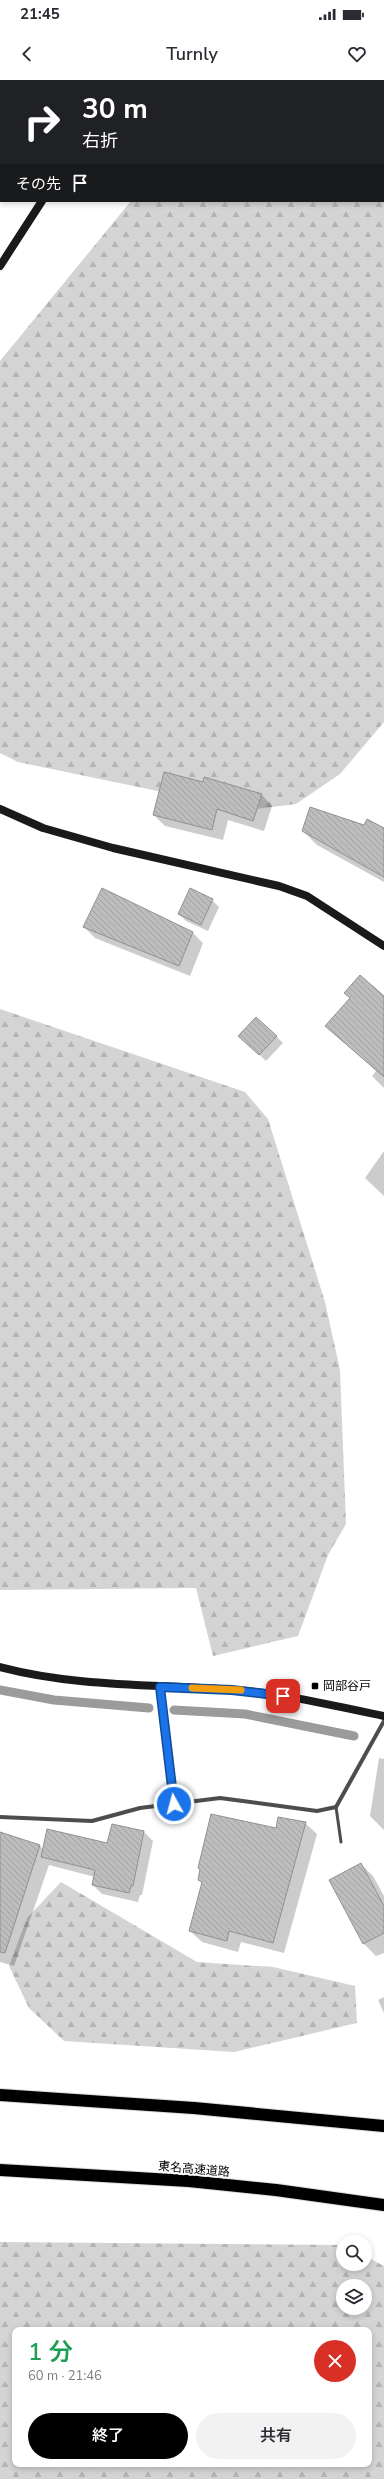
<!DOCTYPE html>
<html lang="ja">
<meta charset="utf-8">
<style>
:root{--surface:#fff;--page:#f2f2f3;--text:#2b2b33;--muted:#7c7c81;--accent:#000}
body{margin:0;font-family:"Nunito Sans","Noto Sans JP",sans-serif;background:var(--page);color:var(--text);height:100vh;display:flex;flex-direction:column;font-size:15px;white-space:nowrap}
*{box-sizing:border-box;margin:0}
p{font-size:13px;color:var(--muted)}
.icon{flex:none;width:22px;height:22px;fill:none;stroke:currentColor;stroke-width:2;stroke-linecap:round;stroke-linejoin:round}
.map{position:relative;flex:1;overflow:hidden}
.sheet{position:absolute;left:12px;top:2247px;width:360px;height:140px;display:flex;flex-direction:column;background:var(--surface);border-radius:8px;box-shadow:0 2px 6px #0003}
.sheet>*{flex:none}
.banner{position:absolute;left:0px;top:0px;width:384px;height:122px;box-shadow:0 2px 6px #0003;background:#202124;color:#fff;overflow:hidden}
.controls{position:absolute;left:336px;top:2155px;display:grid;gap:8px}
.controls a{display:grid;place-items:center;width:36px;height:36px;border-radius:50%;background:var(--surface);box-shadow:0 2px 6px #0003;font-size:20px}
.pin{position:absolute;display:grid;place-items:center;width:34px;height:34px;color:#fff;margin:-17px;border-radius:8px;box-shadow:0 2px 6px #0006}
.me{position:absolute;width:44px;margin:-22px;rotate:353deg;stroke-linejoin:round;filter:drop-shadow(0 0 3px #0008)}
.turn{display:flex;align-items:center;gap:14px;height:84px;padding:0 16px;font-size:18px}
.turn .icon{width:52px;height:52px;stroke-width:2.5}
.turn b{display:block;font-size:28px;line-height:34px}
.then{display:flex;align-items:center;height:38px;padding:0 16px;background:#0003;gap:8px;font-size:15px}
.round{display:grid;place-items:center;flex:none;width:42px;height:42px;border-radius:21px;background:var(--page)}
.head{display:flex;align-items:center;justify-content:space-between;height:68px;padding:0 16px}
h1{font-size:24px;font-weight:600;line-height:30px;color:#1e9e55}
.action{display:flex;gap:8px;margin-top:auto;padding:8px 16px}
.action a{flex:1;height:46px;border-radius:24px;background:var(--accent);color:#fff;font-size:16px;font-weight:600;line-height:46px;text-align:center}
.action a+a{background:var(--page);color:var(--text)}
.status{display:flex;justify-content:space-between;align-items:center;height:28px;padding:0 20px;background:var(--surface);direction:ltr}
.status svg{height:11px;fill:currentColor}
header{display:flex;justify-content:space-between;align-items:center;height:52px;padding:0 16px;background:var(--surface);font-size:18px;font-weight:600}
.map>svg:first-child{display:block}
</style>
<div class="status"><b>21:45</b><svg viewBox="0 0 49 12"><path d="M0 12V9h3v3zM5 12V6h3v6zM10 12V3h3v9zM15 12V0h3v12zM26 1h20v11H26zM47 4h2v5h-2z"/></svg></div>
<header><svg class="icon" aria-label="back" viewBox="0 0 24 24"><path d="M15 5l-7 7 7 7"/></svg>Turnly<svg class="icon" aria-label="heart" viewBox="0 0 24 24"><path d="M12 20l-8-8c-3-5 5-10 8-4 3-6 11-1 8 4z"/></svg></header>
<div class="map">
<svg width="384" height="2399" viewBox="0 0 384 2399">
<defs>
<pattern id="forest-firs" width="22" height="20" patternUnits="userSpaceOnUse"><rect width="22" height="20" fill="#d4d4d4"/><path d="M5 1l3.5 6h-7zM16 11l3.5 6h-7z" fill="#b4b4b4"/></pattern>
<pattern id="building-back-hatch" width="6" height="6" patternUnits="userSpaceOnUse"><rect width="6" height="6" fill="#bdbdbd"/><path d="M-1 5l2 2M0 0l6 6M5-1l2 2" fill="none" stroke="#a1a1a1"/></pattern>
</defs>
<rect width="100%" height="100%" fill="#fff"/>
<path fill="url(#forest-firs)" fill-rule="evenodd" d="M 220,0 L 384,0 L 384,642 L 340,694 L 296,724 L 249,730 L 18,682 L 0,673 L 0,281 L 131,121 L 383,121 L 383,1 Z
M 0,929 L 245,1012 L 268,1039 L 325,1222 L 340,1290 L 346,1444 L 328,1475 L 298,1556 L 213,1576 L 196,1508 L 0,1510 Z
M 61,1802 L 197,1882 L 273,1887 L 355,1906 L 357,1943 L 234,1972 L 64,1961 L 29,1928 L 9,1886 L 27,1838 Z
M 0,2162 L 343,2165 L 343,2184 L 365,2184 L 365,2176 L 384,2186 L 384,2399 L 0,2399 ZM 343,2206 L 365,2206 L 365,2228 L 343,2228 ZM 15,2250 L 369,2250 L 369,2384 L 15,2384 Z"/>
<path fill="#0003" d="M 203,703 L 261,714 L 272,726 L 264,751 L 228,740 L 223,760 L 165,746 L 154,735 Z
M 364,746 L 384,750 L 384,802 L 317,765 L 303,751 Z
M 212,820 L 219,827 L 208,851 L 186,841 L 179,834 Z
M 84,847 L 192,852 L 203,863 L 190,896 L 95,858 Z
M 384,917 L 384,1008 L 372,996 L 376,991 L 326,946 Z
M 276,956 L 283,963 L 266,981 L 247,963 Z
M 384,1071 L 384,1116 L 365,1098 Z
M 379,1678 L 384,1679 L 384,1750 L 370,1736 Z
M 305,1743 L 317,1754 L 284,1873 L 241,1862 L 238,1872 L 202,1862 L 190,1851 L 203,1804 L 199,1800 L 277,1750 Z
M 112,1745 L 144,1752 L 153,1761 L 142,1815 L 140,1815 L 138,1822 L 102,1814 L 93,1805 L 95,1797 L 49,1785 L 14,1886 L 0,1882 L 0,1753 L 40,1766 L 43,1769 L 108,1765 Z
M 361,1784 L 373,1796 L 384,1816 L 384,1873 L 376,1876 L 363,1863 Z
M 384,1917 L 384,1933 L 378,1920 Z"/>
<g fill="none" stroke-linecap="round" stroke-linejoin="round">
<path stroke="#9b9b9b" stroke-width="9" d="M 0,1610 L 54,1620 L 149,1628
M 174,1630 L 245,1634 L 354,1656"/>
</g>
<path fill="url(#building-back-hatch)" stroke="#919191" d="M 164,692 L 203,702 L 204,697 L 262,714 L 253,741 L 217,729 L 212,750 L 153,735 Z
M 310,727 L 364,745 L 367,739 L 384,748 L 384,797 L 302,751 Z
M 102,808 L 193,852 L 179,886 L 83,847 Z
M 190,808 L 213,819 L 201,845 L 178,834 Z
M 360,895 L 384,916 L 384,997 L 325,946 L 350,918 L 344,913 Z
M 256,937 L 277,956 L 259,975 L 238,956 Z
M 211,1734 L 276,1748 L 278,1737 L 306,1742 L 273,1863 L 229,1851 L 227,1861 L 189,1851 L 202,1802 L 198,1800 L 200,1789 L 198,1788 Z
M 112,1744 L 144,1751 L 133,1806 L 131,1806 L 129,1813 L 92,1805 L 95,1790 L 41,1777 L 47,1749 L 107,1763 Z
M 0,1752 L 40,1765 L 5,1873 L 0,1872 Z
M 361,1783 L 384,1826 L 384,1853 L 363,1864 L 329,1800 Z"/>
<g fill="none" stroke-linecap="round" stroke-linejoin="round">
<g stroke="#dbdbdb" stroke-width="14">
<path id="highway" d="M 0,2015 L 194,2028 L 384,2046
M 0,2090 L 189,2101 L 276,2110 L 384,2125"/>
</g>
<path stroke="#4d4d4d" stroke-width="3" d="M 336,1727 L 341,1762"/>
<path stroke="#4d4d4d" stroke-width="4" d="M 160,1607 L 174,1724
M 0,1737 L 92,1741 L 140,1728 L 220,1718 L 317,1731 L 336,1727 L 384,1641"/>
<path stroke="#1a1a1a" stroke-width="8" d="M 119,1 L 120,0
M 0,186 L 42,121
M 0,729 L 43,748 L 113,768 L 279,806 L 307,816 L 384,866
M 0,1587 C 76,1607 154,1604 232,1610 C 283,1613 334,1626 384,1636"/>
<use href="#highway" stroke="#000" stroke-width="12"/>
</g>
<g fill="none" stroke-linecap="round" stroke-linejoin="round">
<g stroke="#114b97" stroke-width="10">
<path id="route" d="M 174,1724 L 160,1607 L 232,1610 L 283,1616"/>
</g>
<use href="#route" stroke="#1a73e8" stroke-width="7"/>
<path stroke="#f59e0b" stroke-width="7" d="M 192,1608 L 241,1610"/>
</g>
<rect fill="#000" stroke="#fff" stroke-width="1.5" x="311" y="1602" width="8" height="8" rx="2"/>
<g text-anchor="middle" stroke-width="4" stroke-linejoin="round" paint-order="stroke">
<g font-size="12" fill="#000" stroke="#fff" text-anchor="start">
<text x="323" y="1610">岡部谷戸</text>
</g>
<g font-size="12" fill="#000" stroke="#fff">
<text transform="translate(194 2089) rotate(5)" y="4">東名高速道路</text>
</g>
</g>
</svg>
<div class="controls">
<a><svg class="icon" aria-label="search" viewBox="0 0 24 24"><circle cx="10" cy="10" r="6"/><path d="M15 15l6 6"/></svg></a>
<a><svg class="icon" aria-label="layers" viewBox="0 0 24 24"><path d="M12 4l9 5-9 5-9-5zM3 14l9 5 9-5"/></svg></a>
</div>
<div class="pin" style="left:283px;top:1616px;background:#d93025"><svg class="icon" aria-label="arrive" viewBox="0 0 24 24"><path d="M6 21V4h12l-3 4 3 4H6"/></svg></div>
<svg class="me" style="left:174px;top:1724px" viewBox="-20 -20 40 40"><circle r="17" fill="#1a73e8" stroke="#fff" stroke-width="3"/><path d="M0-11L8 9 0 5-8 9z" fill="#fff"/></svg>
<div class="banner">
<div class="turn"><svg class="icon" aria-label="right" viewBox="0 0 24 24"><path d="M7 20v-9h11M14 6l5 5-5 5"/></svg><div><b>30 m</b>右折</div></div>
<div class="then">その先<svg class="icon" aria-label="arrive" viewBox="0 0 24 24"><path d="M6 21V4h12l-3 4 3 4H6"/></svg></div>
</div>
<section class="sheet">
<div class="head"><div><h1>1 分</h1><p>60 m · 21:46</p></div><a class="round" style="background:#d93025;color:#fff"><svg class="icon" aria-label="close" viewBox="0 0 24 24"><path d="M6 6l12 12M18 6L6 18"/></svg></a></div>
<div class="action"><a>終了</a><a>共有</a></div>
</section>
</div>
